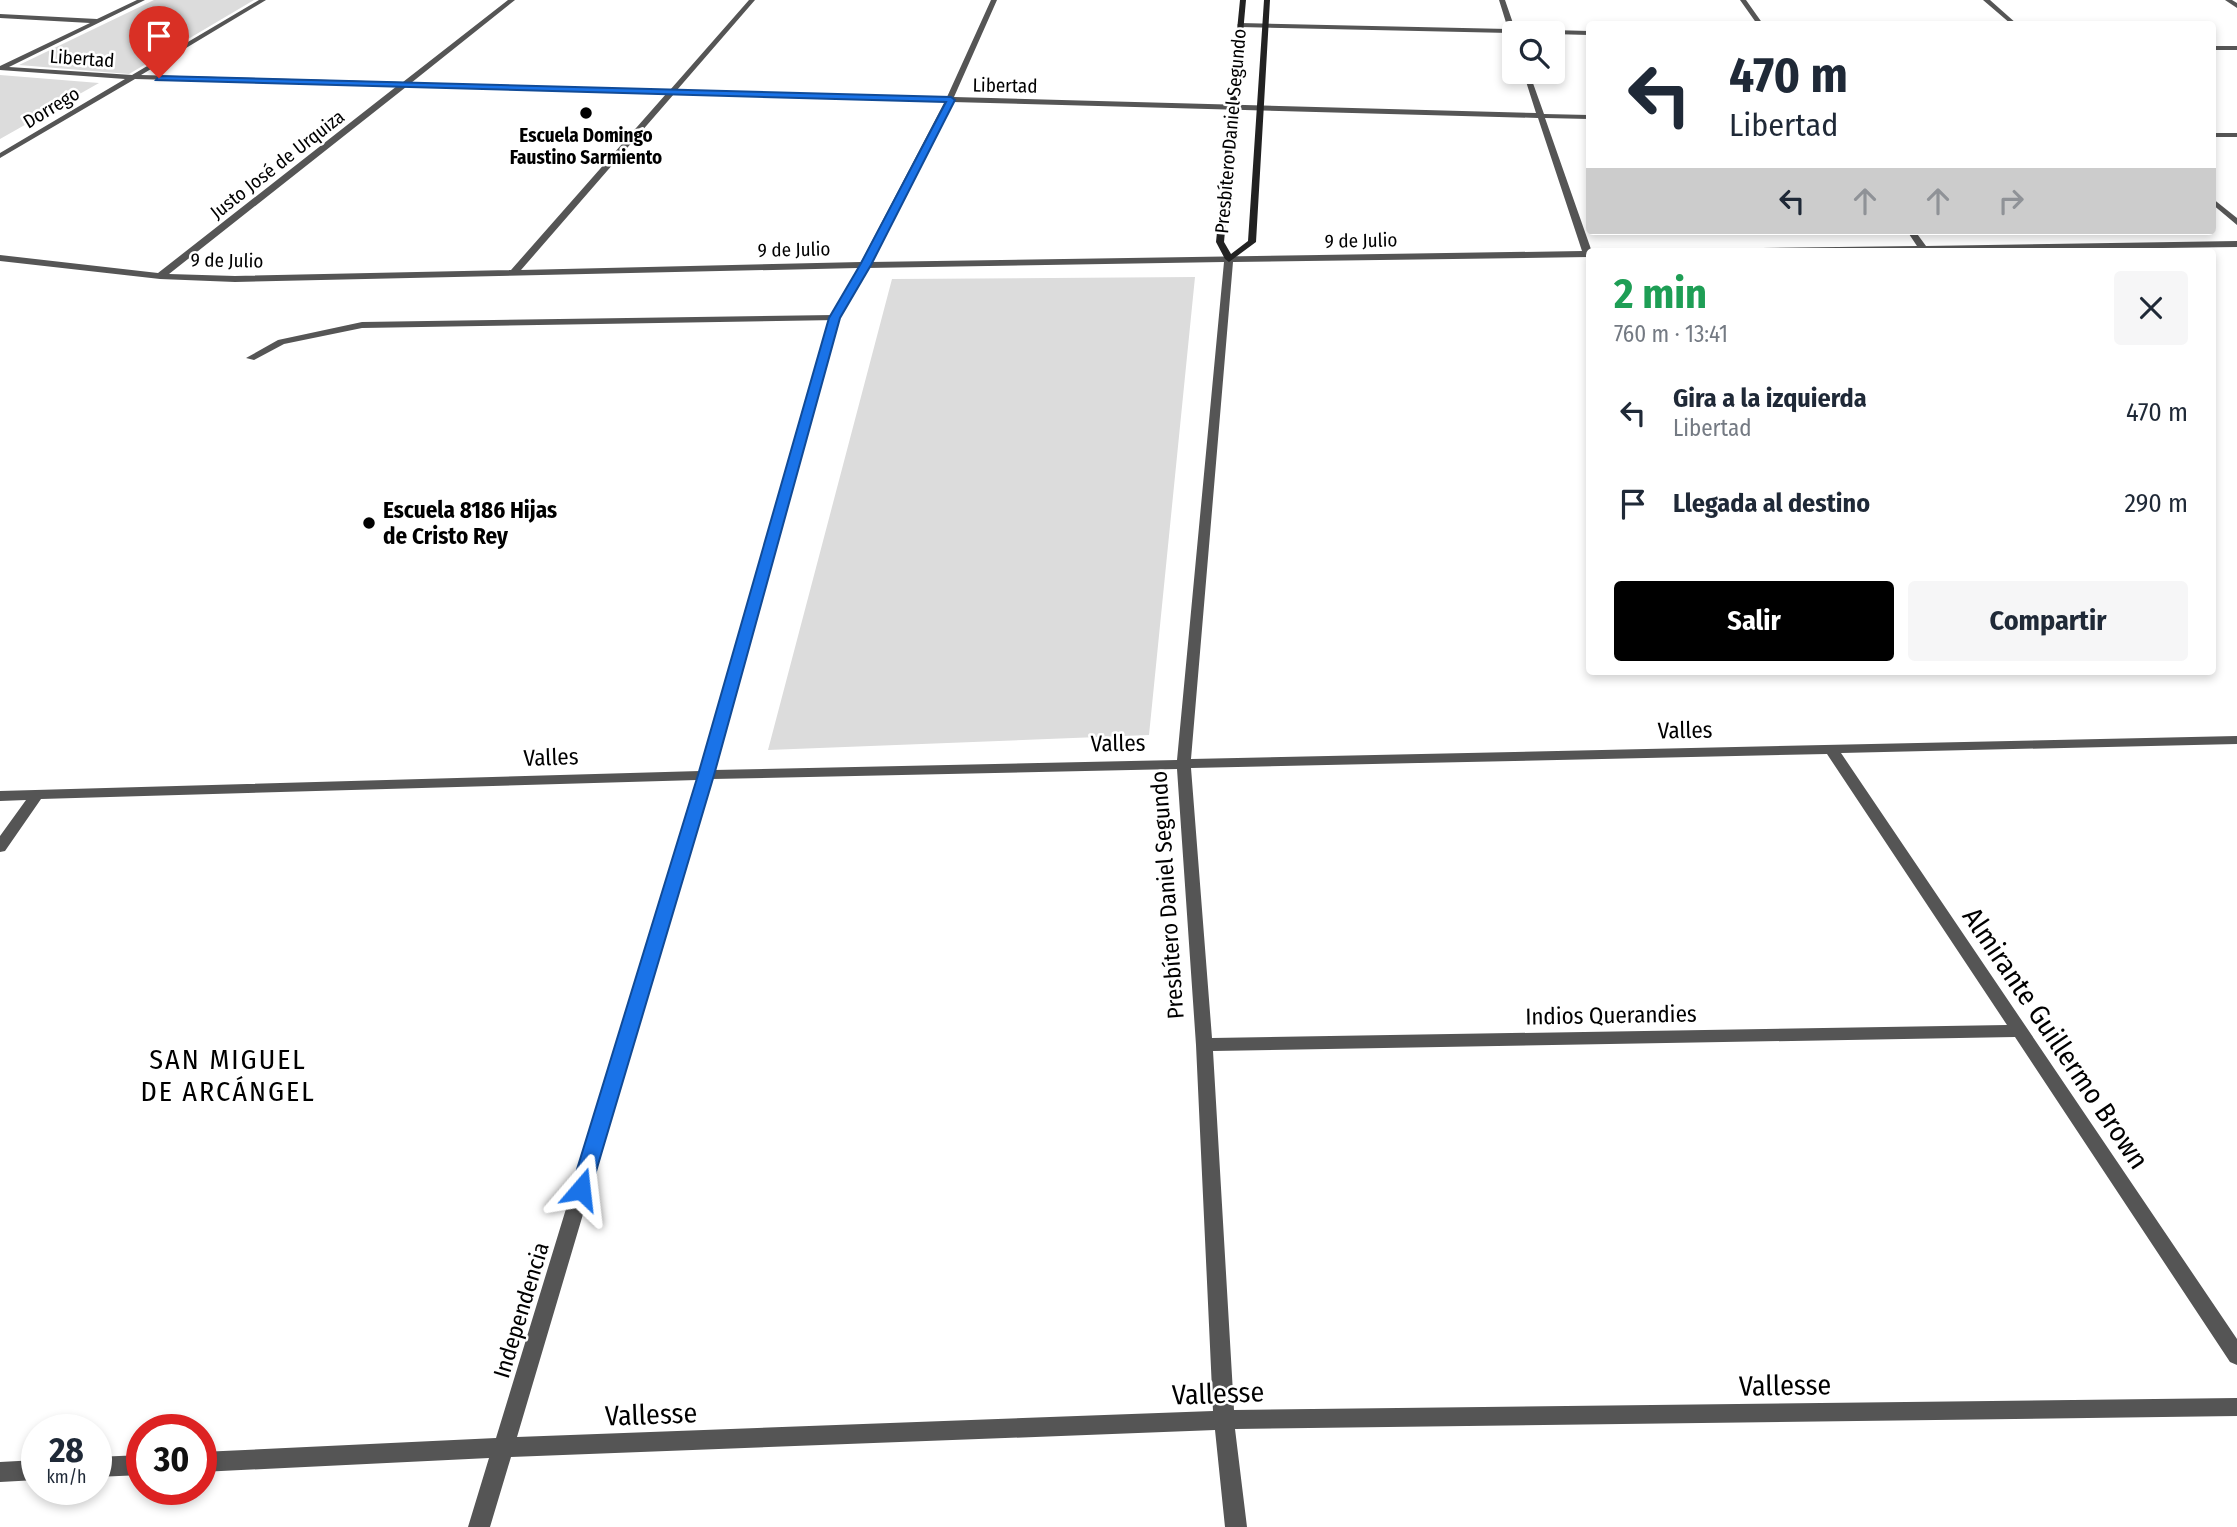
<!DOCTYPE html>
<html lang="es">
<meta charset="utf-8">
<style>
:root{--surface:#fff;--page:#f6f6f7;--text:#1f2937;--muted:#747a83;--accent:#000}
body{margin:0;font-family:"Fira Sans Condensed",sans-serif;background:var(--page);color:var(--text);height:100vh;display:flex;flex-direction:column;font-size:26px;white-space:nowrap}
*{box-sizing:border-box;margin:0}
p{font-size:23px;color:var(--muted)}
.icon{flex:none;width:38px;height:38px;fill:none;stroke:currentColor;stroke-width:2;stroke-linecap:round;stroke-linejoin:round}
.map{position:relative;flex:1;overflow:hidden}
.side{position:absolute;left:1586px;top:248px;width:630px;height:427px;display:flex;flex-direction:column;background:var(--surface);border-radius:7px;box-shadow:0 4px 10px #0003}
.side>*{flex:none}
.banner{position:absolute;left:1586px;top:21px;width:630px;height:214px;border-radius:7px;box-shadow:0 4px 10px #0003;background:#fff;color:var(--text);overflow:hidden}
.fabs{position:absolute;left:1502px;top:21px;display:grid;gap:14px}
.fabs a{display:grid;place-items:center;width:63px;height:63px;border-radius:7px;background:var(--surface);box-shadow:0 4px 10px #0003;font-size:35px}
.speed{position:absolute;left:21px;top:1414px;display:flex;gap:14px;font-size:35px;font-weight:700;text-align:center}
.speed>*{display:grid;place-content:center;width:91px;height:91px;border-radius:50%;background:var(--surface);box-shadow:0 4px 10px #0003;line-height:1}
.speed small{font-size:18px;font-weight:400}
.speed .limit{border:10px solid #d22;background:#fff;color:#111}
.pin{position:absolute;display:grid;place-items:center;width:60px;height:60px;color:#fff;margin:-72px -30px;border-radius:50% 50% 50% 0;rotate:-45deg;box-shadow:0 0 7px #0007}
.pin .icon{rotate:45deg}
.me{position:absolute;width:77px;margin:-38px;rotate:17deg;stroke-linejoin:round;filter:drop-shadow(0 0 5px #0008)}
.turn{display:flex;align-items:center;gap:24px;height:147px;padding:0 28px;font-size:32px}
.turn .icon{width:91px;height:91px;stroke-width:2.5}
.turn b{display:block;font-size:49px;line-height:60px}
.lanes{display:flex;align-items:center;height:66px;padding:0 28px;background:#0003;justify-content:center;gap:35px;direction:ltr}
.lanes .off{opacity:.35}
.round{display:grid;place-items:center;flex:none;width:74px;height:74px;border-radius:7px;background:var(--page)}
.summary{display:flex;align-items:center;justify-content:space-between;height:119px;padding:0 28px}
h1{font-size:42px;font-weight:700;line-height:52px;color:#1e9e55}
.button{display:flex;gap:14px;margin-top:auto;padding:14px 28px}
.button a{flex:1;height:80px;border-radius:7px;background:var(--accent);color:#fff;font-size:28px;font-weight:700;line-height:80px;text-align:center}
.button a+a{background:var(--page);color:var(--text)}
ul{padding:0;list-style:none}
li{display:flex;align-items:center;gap:21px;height:91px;padding:0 28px}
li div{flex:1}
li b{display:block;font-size:26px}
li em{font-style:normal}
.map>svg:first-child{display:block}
</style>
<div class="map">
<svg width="2237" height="1527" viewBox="0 0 2237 1527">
<rect width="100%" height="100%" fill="#fff"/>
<path fill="#dcdcdc" d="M 154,0 L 254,0 L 129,74 L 19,65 Z
M 0,75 L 99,83 L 0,139 Z
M 1195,277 L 1149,735 L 768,750 L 892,279 Z"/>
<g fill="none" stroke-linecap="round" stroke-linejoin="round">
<path fill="#555" fill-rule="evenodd" d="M 834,315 L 837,316 L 837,320 L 362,328 L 284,344 L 254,360 L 246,358 L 278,340 L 362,322 Z"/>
<path fill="#555" fill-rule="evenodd" d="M 137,0 L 145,0 L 9,67 L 132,75 L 259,0 L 266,0 L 141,75 L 403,82 L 508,0 L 515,0 L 411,83 L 670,90 L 749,0 L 755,0 L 677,90 L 947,97 L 991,0 L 997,0 L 954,97 L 1536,113 L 1523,72 L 1529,72 L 1544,114 L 1589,115 L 1589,119 L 1545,118 L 1592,252 L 1589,252 L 1589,257 L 1233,262 L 1191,759 L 2237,736 L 2237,744 L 1841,753 L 2237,1339 L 2237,1365 L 2230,1362 L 2015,1037 L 1213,1051 L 1234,1410 L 2237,1398 L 2237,1416 L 1235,1429 L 1247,1527 L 1225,1527 L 1215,1430 L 511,1457 L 490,1527 L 468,1527 L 489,1458 L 201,1472 L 201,1452 L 496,1438 L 697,780 L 41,799 L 5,851 L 0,852 L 0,836 L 26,800 L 0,801 L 0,791 L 700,771 L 829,318 L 858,268 L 235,282 L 160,279 L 0,261 L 0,255 L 158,273 L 397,86 L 135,79 L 0,158 L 0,153 L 125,79 L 0,70 L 0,66 L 90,23 L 0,18 L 0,14 L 97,19 ZM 406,87 L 666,94 L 511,270 L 235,276 L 169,274 ZM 674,94 L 945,101 L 861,262 L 521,270 ZM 952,102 L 1538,118 L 1582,251 L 870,262 ZM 1224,262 L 1177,760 L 714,770 L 839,318 L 867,268 ZM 1827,754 L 2007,1025 L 1212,1038 L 1191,768 ZM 1177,769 L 1196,1045 L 1213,1411 L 517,1437 L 712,779 Z
M 1499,0 L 1505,0 L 1515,29 L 1589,31 L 1589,35 L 1514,33 L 1514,38 L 1510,33 L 1240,27 L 1237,25 L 1240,23 L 1508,29 Z
M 1740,0 L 1746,0 L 1763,24 L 1757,24 Z
M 1983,0 L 1990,0 L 2017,24 L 2011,24 Z
M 2225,0 L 2232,0 L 2237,3 L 2237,8 Z
M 2212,46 L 2237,46 L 2237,50 L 2212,50 Z
M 2212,133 L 2237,133 L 2237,137 L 2212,137 Z
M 2212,198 L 2237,218 L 2237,225 L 2212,204 Z
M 1907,231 L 1915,231 L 1926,246 L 2237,241 L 2237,247 L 1870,252 L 1686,252 L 1690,249 L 1917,246 Z
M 142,1455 L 142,1475 L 96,1477 L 96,1457 Z
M 37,1460 L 37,1480 L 0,1482 L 0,1462 Z"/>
<path fill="#222" fill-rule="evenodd" d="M 1240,0 L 1246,0 L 1224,242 L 1231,254 L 1248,241 L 1264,0 L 1270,0 L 1256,242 L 1229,262 L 1225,259 L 1216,242 Z"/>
</g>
<path fill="#1a73e8" stroke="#114b97" stroke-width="2" d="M 159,76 L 951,97 L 955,100 L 871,265 L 840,318 L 714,775 L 589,1195 L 581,1197 L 574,1195 L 571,1189 L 698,775 L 829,318 L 860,265 L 946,102 L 156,80 Z"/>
<g fill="#000" stroke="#fff" stroke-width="2.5">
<circle cx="586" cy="113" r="7"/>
<circle cx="369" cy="523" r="7"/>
</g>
<g text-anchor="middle" stroke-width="5" stroke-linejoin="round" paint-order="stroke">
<g font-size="19" fill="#000" stroke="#fff">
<text transform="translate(82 58) rotate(4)" y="7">Libertad</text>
<text transform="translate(1005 85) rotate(1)" y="7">Libertad</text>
<text transform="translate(51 107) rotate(-31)" y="7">Dorrego</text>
<text transform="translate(1230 131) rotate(-85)" y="7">Presbítero Daniel Segundo</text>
<text transform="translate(277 164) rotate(-38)" y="7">Justo José de Urquiza</text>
<text transform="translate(1361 240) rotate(-1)" y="7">9 de Julio</text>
<text transform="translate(794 249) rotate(-1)" y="7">9 de Julio</text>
<text transform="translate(227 260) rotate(1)" y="7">9 de Julio</text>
</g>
<g font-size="19" font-weight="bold" fill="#000" stroke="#fff">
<text x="586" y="142">Escuela Domingo<tspan x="586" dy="22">Faustino Sarmiento</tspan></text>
</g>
<g font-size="23" font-weight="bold" fill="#000" stroke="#fff" text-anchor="start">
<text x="383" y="518">Escuela 8186 Hijas<tspan x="383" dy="26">de Cristo Rey</tspan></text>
</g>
<g font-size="23" fill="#000" stroke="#fff">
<text transform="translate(1685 730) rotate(-1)" y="8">Valles</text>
<text transform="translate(1118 743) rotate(-1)" y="8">Valles</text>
<text transform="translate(551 757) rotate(-2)" y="8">Valles</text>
<text transform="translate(1167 895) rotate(-94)" y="8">Presbítero Daniel Segundo</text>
<text transform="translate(1611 1015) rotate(-1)" y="8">Indios Querandies</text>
<text transform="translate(521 1310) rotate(-73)" y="8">Independencia</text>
</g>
<g font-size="28" fill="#000" stroke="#fff">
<text transform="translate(2056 1038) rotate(56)" y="10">Almirante Guillermo Brown</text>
<text transform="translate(1785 1385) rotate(-1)" y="10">Vallesse</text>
<text transform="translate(1218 1393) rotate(-2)" y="10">Vallesse</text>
<text transform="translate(651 1414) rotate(-2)" y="10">Vallesse</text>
</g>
<g font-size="28" letter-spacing="2" fill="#000" stroke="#fff">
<text x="228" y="1069">SAN MIGUEL<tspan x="228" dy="32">DE ARCÁNGEL</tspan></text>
</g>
</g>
</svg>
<div class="fabs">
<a><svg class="icon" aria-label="search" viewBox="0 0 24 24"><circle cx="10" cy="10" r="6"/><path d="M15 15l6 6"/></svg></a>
</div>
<div class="speed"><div>28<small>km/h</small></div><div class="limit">30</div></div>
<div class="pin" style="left:159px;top:78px;background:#d93025"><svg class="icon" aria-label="arrive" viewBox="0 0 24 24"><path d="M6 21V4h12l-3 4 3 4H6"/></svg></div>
<svg class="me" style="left:581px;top:1189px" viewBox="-20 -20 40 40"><path d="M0-17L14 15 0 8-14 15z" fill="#1a73e8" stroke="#fff" stroke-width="4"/></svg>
<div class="banner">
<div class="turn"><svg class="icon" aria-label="left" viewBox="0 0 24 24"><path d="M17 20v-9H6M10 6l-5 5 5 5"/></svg><div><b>470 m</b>Libertad</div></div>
<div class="lanes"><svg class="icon" aria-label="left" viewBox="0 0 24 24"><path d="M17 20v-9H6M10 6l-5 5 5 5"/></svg><svg class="icon off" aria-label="ahead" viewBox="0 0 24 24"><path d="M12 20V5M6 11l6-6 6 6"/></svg><svg class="icon off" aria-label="ahead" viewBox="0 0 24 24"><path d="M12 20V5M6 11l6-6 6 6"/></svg><svg class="icon off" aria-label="right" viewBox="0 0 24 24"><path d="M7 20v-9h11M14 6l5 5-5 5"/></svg></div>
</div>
<section class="side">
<div class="summary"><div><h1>2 min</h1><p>760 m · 13:41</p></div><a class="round"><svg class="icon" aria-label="close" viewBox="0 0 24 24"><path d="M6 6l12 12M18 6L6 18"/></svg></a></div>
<ul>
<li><svg class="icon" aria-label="left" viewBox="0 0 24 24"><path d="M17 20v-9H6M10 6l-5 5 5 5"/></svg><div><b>Gira a la izquierda</b><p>Libertad</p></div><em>470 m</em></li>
<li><svg class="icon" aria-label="arrive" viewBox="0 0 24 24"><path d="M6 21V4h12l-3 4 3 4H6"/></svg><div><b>Llegada al destino</b></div><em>290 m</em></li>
</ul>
<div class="button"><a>Salir</a><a>Compartir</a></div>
</section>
</div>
